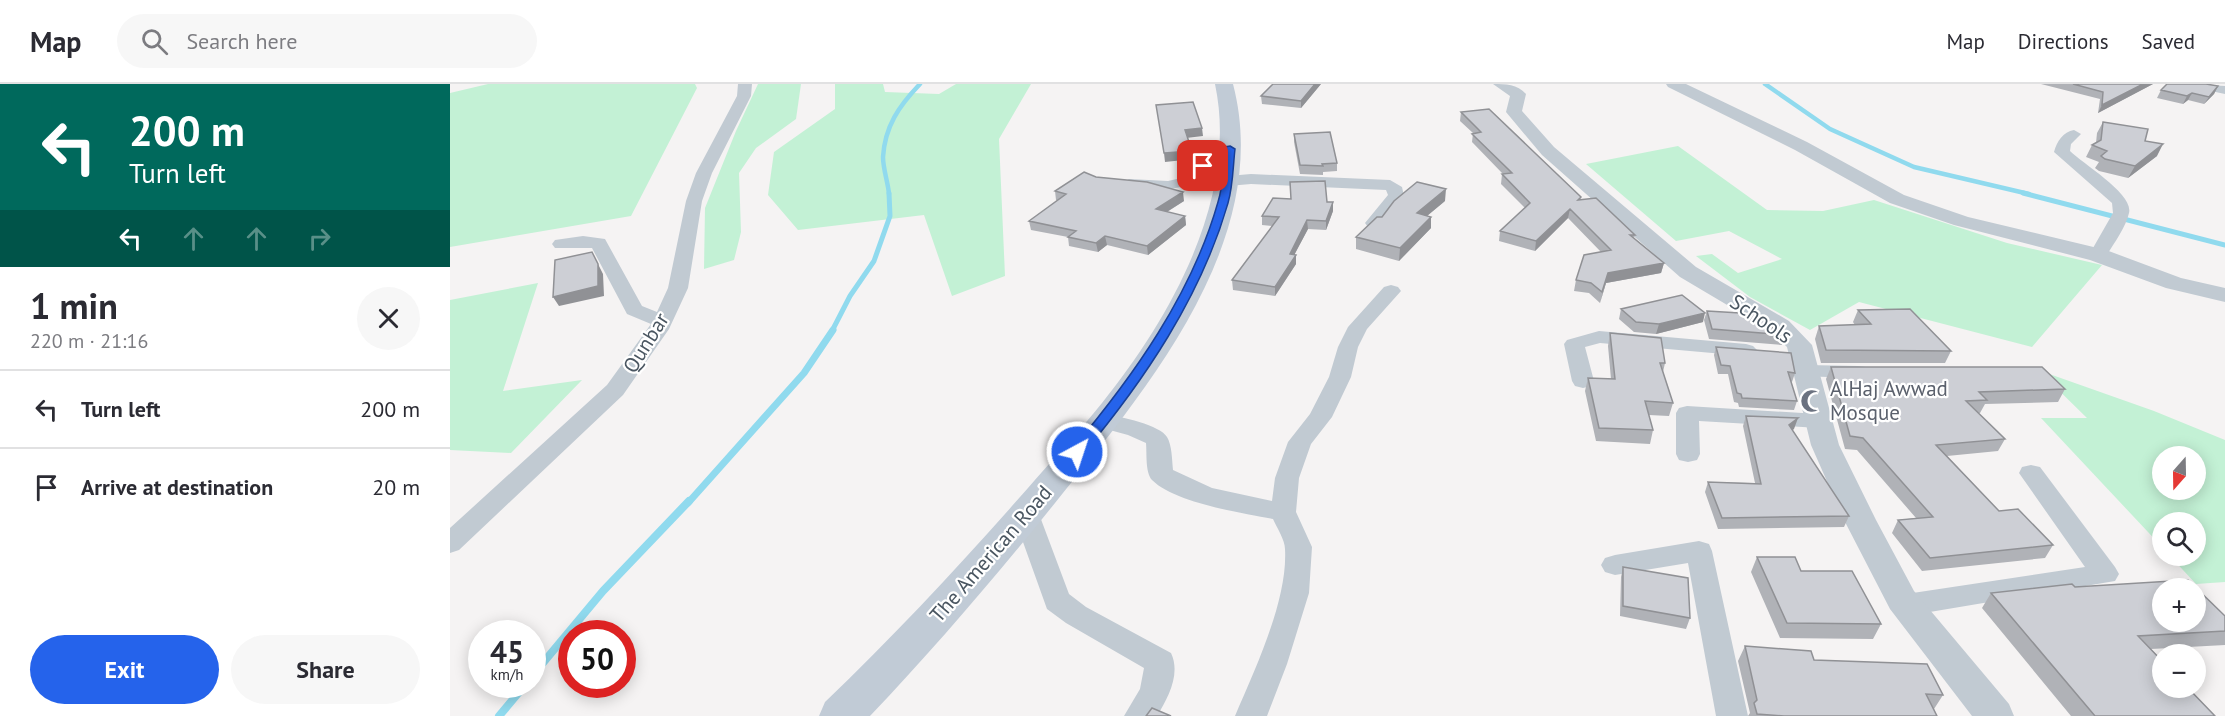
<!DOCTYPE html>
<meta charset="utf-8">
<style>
:root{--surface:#fff;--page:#f7f7f7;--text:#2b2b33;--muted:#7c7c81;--line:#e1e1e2;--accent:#2563eb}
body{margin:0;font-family:"PT Sans",sans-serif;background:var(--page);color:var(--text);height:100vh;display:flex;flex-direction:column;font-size:22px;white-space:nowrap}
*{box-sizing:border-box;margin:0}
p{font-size:20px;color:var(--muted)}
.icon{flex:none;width:33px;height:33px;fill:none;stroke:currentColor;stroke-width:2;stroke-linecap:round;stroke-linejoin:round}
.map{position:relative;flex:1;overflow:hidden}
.sheet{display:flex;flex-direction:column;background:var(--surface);width:450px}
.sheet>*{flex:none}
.top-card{background:#00695c;color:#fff;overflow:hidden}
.needle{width:39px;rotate:200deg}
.buttons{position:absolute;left:1702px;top:362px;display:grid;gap:12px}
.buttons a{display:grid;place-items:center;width:54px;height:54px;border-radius:50%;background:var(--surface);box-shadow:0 3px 15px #0003;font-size:30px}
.speed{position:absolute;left:18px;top:536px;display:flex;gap:12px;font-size:30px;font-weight:700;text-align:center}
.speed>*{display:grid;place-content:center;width:78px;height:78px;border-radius:50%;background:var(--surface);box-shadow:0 3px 15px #0003;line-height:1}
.speed small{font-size:15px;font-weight:400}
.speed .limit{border:9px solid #d22;background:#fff;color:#111}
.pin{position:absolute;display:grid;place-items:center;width:51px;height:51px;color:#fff;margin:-26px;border-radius:12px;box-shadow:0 3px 9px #0006}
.me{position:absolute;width:66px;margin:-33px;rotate:40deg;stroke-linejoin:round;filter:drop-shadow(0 0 4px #0008)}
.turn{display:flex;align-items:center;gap:21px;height:126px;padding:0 30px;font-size:27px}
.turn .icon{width:78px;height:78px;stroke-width:2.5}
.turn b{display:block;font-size:42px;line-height:51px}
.lanes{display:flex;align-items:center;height:57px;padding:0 30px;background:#0003;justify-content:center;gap:30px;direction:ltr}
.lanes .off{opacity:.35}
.round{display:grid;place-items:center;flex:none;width:63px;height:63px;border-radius:32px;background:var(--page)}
.overview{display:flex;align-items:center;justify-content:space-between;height:102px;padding:0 30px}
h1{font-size:36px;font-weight:700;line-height:45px}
.cta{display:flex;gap:12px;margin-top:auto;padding:12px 30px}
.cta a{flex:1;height:69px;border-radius:36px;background:var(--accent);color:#fff;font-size:24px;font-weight:700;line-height:69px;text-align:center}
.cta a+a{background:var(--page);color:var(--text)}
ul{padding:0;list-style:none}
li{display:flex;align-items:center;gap:18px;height:78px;padding:0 30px;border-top:2px solid var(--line)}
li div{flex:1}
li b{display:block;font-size:22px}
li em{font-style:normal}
header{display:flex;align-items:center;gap:36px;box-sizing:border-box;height:84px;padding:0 30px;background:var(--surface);border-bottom:2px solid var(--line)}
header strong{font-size:28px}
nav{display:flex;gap:33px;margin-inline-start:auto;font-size:21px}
.search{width:420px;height:54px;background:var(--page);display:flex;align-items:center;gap:15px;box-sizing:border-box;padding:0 21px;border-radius:33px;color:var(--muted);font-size:22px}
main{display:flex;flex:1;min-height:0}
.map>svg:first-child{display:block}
</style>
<header>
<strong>Map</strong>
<div class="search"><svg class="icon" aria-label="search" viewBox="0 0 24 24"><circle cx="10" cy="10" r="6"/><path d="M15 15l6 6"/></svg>Search here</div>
<nav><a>Map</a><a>Directions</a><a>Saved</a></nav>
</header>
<main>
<section class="sheet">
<div class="top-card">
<div class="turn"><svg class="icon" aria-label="left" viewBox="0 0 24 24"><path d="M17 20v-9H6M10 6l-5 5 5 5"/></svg><div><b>200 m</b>Turn left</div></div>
<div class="lanes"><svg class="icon" aria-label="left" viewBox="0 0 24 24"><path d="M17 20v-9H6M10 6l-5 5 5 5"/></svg><svg class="icon off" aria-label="ahead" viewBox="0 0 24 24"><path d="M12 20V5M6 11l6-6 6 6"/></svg><svg class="icon off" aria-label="ahead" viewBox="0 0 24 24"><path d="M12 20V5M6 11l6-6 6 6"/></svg><svg class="icon off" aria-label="right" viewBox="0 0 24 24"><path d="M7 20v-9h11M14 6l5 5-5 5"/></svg></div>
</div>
<div class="overview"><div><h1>1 min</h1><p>220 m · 21:16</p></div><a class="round"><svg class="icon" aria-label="close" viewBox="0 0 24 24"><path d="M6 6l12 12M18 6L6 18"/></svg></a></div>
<ul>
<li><svg class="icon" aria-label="left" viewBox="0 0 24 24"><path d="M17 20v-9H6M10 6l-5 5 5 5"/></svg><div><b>Turn left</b></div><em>200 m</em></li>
<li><svg class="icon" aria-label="arrive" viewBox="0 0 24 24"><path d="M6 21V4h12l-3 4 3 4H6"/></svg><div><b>Arrive at destination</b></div><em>20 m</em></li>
</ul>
<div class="cta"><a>Exit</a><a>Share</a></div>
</section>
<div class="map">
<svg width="1775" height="632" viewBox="0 0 1775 632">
<rect width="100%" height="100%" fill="#f5f3f3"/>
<path fill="#c3f1d5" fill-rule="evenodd" d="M 38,0 L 245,0 L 247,4 L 181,132 L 0,163 L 0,9 Z
M 308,0 L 351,0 L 346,35 L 306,64 L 289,89 L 291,148 L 284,176 L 254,185 L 255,124 L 286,47 Z
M 385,0 L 433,0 L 435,8 L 489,10 L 506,0 L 581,0 L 549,55 L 555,192 L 502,212 L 474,131 L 348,146 L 318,111 L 324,68 L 385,25 Z
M 1228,62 L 1317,126 L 1373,127 L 1424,116 L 1557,159 L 1652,181 L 1582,263 L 1409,218 L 1360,246 L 1300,213 L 1246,172 L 1262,170 L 1288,189 L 1332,175 L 1279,147 L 1226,157 L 1136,80 Z
M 88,199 L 53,307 L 132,296 L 61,369 L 0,366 L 0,216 Z
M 1588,286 L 1704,327 L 1775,356 L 1775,498 L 1746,500 L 1719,471 L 1746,471 L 1746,438 L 1713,438 L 1713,464 L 1591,334 L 1637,334 ZM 1713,372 L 1746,372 L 1746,405 L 1713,405 Z"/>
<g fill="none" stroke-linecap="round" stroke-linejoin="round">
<path stroke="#90daee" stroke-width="4.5" d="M 1315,0 L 1380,45 L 1464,83 L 1579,110
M 439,110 C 438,98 433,85 433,73 C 435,42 449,22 470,0"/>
<path stroke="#90daee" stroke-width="5" d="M 1573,109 L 1775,161
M 382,247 L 400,212 L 424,177 L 440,132 L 439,109"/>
<path stroke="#90daee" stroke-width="7" d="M 238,419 L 354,289 L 383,246"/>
<path stroke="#90daee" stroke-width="8" d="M 82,592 L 153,507 L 239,417
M 49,632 L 76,600"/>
<path fill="#c1cad2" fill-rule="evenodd" d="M 288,0 L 302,0 L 301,12 L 262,89 L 252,117 L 238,204 L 219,245 L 173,311 L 9,466 L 0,469 L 0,444 L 157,301 L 201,240 L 177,230 L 142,164 L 105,164 L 102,160 L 105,156 L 133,152 L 155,155 L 192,222 L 207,228 L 218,204 L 236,117 L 246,89 L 287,12 Z
M 1740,0 L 1775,2 L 1775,10 L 1742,3 Z
M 1624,46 L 1631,50 L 1621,60 L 1620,67 C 1633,80 1684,110 1679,129 C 1676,143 1664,159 1657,171 L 1654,175 L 1642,175 L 1639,171 L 1663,129 L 1662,119 L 1604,68 C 1607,57 1613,48 1624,46 Z
M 780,60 L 788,65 L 785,68 L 766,72 L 752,98 C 734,103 684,115 671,100 L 679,95 L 718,97 L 740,92 L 755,65 Z
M 801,90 L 940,96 L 952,103 L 954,112 L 930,143 L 918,143 L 915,139 L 938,111 L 936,106 L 801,100 L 778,102 L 770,97 L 778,92 Z
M 941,201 L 948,203 L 951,207 L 917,245 L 908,263 L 901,293 L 882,333 L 861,360 L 849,394 L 846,428 L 862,463 L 859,509 L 837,580 L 817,632 L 785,632 C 805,585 838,516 835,465 C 835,456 827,444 823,435 C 792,429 725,419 702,396 C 695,388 697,369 696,359 L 678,351 L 645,342 L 641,337 L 645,332 C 658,328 710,340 717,353 C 722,361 722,376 723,386 L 762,404 L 822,417 L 825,394 L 838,358 L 860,330 L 879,293 L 888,263 L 898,243 L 934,203 Z
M 1149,247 L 1296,260 L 1303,262 L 1307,266 L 1303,270 L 1296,272 L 1150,259 L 1135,263 L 1144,297 L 1141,302 L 1133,304 L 1125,302 L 1122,297 L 1114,260 L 1117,256 Z
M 1356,281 L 1408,282 L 1416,283 L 1419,288 L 1416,293 L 1408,294 L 1348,292 L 1345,287 L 1348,282 Z
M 1237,322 L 1369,330 L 1377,332 L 1381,337 L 1377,342 L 1369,344 L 1249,337 L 1250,370 L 1247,376 L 1238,378 L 1229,376 L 1226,370 L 1226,329 L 1229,324 Z
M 1581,381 L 1590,383 L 1665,483 L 1669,490 L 1665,497 L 1456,532 L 1446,529 L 1442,521 L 1446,513 L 1456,510 L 1635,483 L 1569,389 L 1572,383 Z
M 576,421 L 585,424 L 589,430 L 619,510 L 636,523 L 721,569 C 731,590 718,614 707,632 L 674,632 L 690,605 L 694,584 L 616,539 L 597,525 L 563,430 L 567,424 Z
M 1249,457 L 1259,460 L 1262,467 L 1298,632 L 1266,632 L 1238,479 L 1165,491 L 1155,488 L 1151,481 L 1155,474 L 1165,471 Z"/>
<path fill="#c1cad2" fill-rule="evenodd" d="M 1043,0 C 1056,0 1067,0 1076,10 L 1072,27 L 1104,63 L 1246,183 L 1339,237 L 1362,261 L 1389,361 L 1426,436 L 1464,507 L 1559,620 L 1564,632 L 1522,632 L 1440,525 L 1394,436 L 1361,361 L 1337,263 L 1321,247 L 1230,193 L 1092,71 L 1056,28 L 1060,12 Z
M 1216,0 L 1236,0 L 1357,58 L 1454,111 L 1518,133 L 1656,166 L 1731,194 L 1775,204 L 1775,218 L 1716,204 L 1640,176 L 1504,141 L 1440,119 L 1345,66 L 1218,3 Z"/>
<path fill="#c1cbd6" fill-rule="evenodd" d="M 765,0 L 783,0 C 824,156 696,306 605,419 C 546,492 485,564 420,632 L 369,632 L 375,618 C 446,550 513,478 578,404 C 602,376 629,348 652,319 C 721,233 789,113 765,0 Z"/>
</g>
<path fill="#b0b2b7" d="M 871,0 L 851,24 L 812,20 L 811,12 Z
M 1591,0 L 1703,0 L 1648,29 L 1650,15 Z
M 1768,2 L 1764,10 L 1754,20 L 1738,16 L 1733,20 L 1707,14 L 1711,6 Z
M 1011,28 L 1131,113 L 1130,116 L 1185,151 L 1184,154 L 1214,179 L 1211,189 L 1156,199 L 1150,219 L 1139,209 L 1124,207 L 1126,196 L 1151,168 L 1118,134 L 1085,167 L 1049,157 L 1050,147 L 1075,124 L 1051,100 L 1052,90 L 1053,90 L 1022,58 L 1023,49 L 1010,37 Z
M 1653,38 L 1695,57 L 1707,72 L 1678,94 L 1649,87 L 1645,84 L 1649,78 L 1636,73 L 1642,61 L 1646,59 L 1647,49 Z
M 844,50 L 887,79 L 887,87 L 873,88 L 873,91 L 850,90 L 844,58 Z
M 646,93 L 734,117 L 717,128 L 735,132 L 736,141 L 698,171 L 657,161 L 648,168 L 619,162 L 618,153 L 581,146 L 579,137 L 608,116 L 606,116 L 605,107 Z
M 995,117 L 977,132 L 981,133 L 981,144 L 949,177 L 906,165 L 906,153 Z
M 877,118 L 883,127 L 876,146 L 858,145 L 844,171 L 846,171 L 846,180 L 825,212 L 783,206 L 782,196 L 823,142 L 812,141 L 812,132 Z
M 1171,225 L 1253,238 L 1206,250 L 1184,248 L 1169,235 Z
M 1408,226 L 1501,267 L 1495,279 L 1371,279 L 1365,255 L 1369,242 L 1405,241 L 1403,238 Z
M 1257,227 L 1324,247 L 1335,251 L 1332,261 L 1259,255 L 1254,236 Z
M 1160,249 L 1215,279 L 1213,288 L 1223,319 L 1219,332 L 1199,331 L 1203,346 L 1200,360 L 1146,357 L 1135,307 L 1138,294 L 1161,295 L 1158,262 Z
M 1266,263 L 1345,289 L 1342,298 L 1341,297 L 1347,317 L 1344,326 L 1289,323 L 1288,319 L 1284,318 L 1278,290 L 1268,290 L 1264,271 Z
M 1381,283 L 1615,305 L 1608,318 L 1535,320 L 1530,329 L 1528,329 L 1555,355 L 1548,367 L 1497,372 L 1549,427 L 1603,461 L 1595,474 L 1472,487 L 1442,449 L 1448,436 L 1466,434 L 1407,366 L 1395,365 L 1376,295 Z
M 1296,332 L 1344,345 L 1342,346 L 1399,432 L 1394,443 L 1268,445 L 1255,408 L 1258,398 L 1305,399 L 1293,342 Z
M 1307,473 L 1351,487 L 1431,540 L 1423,555 L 1330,554 L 1301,488 Z
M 1173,483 L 1240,534 L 1236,545 L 1170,532 L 1171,493 Z
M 1625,503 L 1775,532 L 1775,561 L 1701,565 L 1765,632 L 1621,632 L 1532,524 L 1541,509 Z
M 1295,562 L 1364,576 L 1493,611 L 1484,625 L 1487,632 L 1298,632 L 1300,629 L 1288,577 Z"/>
<path fill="#909195" d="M 865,0 L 871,0 L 851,24 L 851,17 Z
M 1693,0 L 1703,0 L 1648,29 L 1652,21 Z
M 1768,2 L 1764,10 L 1754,20 L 1759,13 Z
M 1742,9 L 1738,16 L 1733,20 L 1737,12 Z
M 752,44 L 753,52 L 736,54 L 735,46 Z
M 1713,60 L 1707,72 L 1678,94 L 1685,82 Z
M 742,67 L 743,75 L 715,78 L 714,69 Z
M 996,105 L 995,117 L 966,141 L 967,129 Z
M 733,108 L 734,117 L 707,134 L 706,125 Z
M 883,118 L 883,127 L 876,146 L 876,137 Z
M 1120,125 L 1118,134 L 1085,167 L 1086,157 Z
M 735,132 L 736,141 L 698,171 L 697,162 Z
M 981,133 L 981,144 L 949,177 L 950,164 Z
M 857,136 L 858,145 L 840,179 L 840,170 Z
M 655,152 L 657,161 L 648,168 L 646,159 Z
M 846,171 L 846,180 L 825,212 L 825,203 Z
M 1214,179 L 1211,189 L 1156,199 L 1150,219 L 1158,189 Z
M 148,180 L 153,190 L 154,212 L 109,222 L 103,213 Z
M 1255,229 L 1253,238 L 1206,250 L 1209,240 Z
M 1348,334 L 1344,345 L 1335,351 L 1339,341 Z"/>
<path fill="#cdcfd5" stroke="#909195" stroke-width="1.5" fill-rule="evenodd" d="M 823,0 L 865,0 L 851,17 L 811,12 Z
M 1623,0 L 1693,0 L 1652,21 L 1653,8 Z
M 1717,0 L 1756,0 L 1768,2 L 1759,13 L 1742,9 L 1737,12 L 1711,6 Z
M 743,18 L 752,44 L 735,46 L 742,67 L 714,69 L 706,21 Z
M 1039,25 L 1131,113 L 1128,116 L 1146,114 L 1185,151 L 1180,151 L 1214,179 L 1158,189 L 1152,208 L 1141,199 L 1126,196 L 1134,171 L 1161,166 L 1120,125 L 1086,157 L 1050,147 L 1080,119 L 1052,90 L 1062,89 L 1022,50 L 1031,48 L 1011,28 Z
M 1653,38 L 1698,45 L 1695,57 L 1713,60 L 1685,82 L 1655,75 L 1651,72 L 1657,67 L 1642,61 L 1651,56 Z
M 880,48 L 887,79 L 872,80 L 873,82 L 850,81 L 844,50 Z
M 634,88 L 646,93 L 697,98 L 733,108 L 706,125 L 735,132 L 697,162 L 655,152 L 646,159 L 618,153 L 626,147 L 579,137 L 616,110 L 605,107 Z
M 875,97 L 877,118 L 883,118 L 876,137 L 857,136 L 840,170 L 846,171 L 825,203 L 782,196 L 829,133 L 812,132 L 823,114 L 841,115 L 840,98 Z
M 967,98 L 996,105 L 967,129 L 981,133 L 950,164 L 906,153 L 927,133 L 932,133 L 944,117 Z
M 142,168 L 148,180 L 148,202 L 103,213 L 105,176 Z
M 1232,211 L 1255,229 L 1209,240 L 1186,238 L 1171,225 Z
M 1460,225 L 1501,267 L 1376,266 L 1369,242 L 1421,240 L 1408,226 Z
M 1257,227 L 1307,230 L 1321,238 L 1324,247 L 1331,247 L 1335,251 L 1262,245 Z
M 1160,249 L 1211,254 L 1215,279 L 1210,279 L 1223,319 L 1195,317 L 1203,346 L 1149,344 L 1138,294 L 1165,295 Z
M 1266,263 L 1341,269 L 1345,289 L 1338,288 L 1347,317 L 1292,314 L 1291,310 L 1287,309 L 1280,282 L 1271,281 Z
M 1381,283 L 1592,283 L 1615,305 L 1529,308 L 1537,316 L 1516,317 L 1555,355 L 1486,361 L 1549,427 L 1568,425 L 1603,461 L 1480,474 L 1448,436 L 1483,433 L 1413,354 L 1400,352 Z
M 1296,332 L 1348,334 L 1339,341 L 1399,432 L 1272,434 L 1258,398 L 1311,400 Z
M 1307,473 L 1345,473 L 1351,487 L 1402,487 L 1431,540 L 1337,539 Z
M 1173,483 L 1238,494 L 1240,534 L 1173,522 Z
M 1738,496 L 1775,532 L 1775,547 L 1688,552 L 1713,578 L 1713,603 L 1737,603 L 1765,632 L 1645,632 L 1541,509 L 1622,500 L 1625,503 ZM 1713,504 L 1746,504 L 1746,537 L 1713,537 Z
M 1295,562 L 1361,567 L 1364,576 L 1477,580 L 1493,611 L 1476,610 L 1487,632 L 1334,632 L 1307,630 L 1304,619 L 1307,616 Z
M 702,624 L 721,632 L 696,632 Z"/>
<path fill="#2563eb" stroke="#184099" stroke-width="1.5" d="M 780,62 L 785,65 C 783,82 783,102 778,119 C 751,213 694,297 632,371 L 622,371 L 620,368 L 622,365 C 683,293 742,210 768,118 C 773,103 773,85 775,68 L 763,71 L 756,84 L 748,82 L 757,66 Z"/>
<defs>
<g id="mosque-bare" transform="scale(1.8)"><path d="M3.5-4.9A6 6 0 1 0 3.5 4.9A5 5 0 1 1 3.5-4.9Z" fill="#6b7280" stroke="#fff" stroke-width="2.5" paint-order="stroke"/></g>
</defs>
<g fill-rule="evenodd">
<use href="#mosque-bare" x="1362" y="317"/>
</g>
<g text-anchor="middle" stroke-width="4.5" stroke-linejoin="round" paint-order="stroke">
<g font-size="21" fill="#4a5661" stroke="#fff">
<text transform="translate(1311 235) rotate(34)" y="7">Schools</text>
<text transform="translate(196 259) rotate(-58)" y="7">Qunbar</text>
<text transform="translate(541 470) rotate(-49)" y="7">The American Road</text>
</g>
<g font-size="21" fill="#5b616d" stroke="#fff" text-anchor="start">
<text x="1380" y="312">AlHaj Awwad<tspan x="1380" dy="24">Mosque</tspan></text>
</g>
</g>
</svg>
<div class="buttons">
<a><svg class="needle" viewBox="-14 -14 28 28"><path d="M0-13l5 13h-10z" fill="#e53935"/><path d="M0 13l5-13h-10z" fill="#7c7c81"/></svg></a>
<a><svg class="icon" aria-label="search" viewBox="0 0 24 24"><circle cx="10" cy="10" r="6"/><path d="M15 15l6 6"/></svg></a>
<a>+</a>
<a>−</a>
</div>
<div class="speed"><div>45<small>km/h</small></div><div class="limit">50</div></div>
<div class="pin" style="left:753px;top:82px;background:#d93025"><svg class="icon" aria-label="arrive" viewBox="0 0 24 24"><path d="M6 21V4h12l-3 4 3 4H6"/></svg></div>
<svg class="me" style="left:627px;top:368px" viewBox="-20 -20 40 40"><circle r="17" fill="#2563eb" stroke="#fff" stroke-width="3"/><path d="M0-11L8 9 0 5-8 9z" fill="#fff"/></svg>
</div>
</main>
